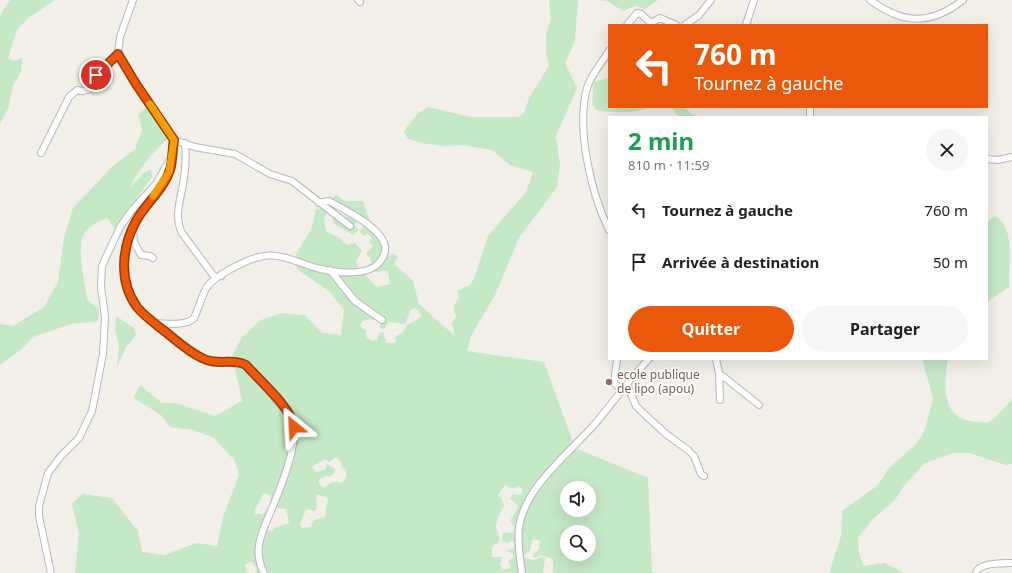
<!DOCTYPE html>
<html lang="fr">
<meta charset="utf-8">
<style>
:root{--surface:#fff;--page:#f6f6f6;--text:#222;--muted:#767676;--accent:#ea580c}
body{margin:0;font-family:"Noto Sans",sans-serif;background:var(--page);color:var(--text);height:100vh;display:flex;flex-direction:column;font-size:15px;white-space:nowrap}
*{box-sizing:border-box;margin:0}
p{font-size:13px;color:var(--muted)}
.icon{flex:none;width:22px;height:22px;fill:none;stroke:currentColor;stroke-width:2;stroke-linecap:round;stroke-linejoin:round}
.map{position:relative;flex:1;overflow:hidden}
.details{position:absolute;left:608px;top:116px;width:380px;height:244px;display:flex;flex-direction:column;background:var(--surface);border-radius:0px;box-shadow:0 4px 16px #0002}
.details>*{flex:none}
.guide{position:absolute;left:608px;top:24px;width:380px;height:84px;border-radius:0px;box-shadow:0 4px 16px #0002;background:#ea580c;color:#fff;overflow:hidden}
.fabs{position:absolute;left:560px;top:481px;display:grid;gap:8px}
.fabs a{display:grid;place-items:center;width:36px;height:36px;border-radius:50%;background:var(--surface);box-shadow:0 4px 16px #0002;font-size:20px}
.pin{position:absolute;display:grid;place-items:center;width:34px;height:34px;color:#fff;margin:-17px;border:2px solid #fff;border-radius:50%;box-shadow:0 1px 4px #0007}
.me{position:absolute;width:44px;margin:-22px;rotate:333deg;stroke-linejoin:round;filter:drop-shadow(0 0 3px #0008)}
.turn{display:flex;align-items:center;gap:14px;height:84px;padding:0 20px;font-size:18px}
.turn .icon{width:52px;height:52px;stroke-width:2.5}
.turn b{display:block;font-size:28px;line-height:34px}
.round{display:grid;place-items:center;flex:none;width:42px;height:42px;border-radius:21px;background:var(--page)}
.overview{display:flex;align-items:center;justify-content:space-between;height:68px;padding:0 20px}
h1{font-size:24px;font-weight:700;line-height:30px;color:#1e9e55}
.cta{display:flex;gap:8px;margin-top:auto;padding:8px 20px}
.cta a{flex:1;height:46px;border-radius:24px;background:var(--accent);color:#fff;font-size:16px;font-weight:700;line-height:46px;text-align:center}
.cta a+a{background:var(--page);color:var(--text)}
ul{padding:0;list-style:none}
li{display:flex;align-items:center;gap:12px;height:52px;padding:0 20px}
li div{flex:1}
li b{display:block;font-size:15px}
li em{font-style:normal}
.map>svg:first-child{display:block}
</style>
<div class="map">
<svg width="1012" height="573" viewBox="0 0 1012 573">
<rect width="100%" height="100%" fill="#f1efe8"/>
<path fill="#c5e8c5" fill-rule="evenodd" d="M 10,0 L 55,0 L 28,18 L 17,30 L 8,58 L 14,61 L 22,58 L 21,72 L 13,86 L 8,109 L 0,124 L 0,15 Z
M 549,0 L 578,0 L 575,41 L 565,63 L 577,88 L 556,136 L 560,165 L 557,187 L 519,238 L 495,295 L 471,336 L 467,351 L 544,362 L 575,448 L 648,478 L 652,571 L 656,573 L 553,573 L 553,559 L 540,555 L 534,558 L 533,554 L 539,550 L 540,541 L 534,539 L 532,541 L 530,550 L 524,555 L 524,558 L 534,560 L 541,557 L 545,558 L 543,573 L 254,573 L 257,569 L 251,561 L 245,565 L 249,573 L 75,573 L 79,533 L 72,504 L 82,494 L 112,498 L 138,531 L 142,552 L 164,555 L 196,543 L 217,546 L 223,517 L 239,475 L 235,461 L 214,438 L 193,430 L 170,427 L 161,415 L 134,398 L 140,385 L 162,403 L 176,403 L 215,416 L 242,401 L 232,357 L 242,337 L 261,320 L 282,313 L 305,315 L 322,333 L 341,335 L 344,310 L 330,292 L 297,269 L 296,254 L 311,230 L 316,209 L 319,210 L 336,195 L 345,201 L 363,201 L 372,227 L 389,242 L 389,258 L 392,253 L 398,256 L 394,264 L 413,281 L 419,304 L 455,336 L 452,323 L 456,317 C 453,309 453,305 459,298 L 457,291 L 470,285 L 474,279 L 488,236 L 526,192 L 533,172 L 510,165 L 492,150 L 462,145 L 445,146 L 421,143 L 407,138 L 404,131 L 417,114 L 429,107 L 470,117 L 519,117 L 524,113 L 529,98 L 549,66 L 546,52 L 546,33 L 551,20 ZM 337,208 L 348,216 L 342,221 L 334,215 L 333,223 L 353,235 L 359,230 L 354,224 L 358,221 L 363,227 L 360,232 L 364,236 L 368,234 L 372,238 L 369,242 L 373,246 L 366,254 L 371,259 L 371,272 L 388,271 L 390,284 L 377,287 L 358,268 L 356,261 L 362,251 L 355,243 L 347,245 L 340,238 L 326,231 L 324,219 L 327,213 L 330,214 ZM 415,308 L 421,314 L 421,317 L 407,325 L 403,332 L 396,336 L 395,343 L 387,343 L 383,332 L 379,333 L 377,340 L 373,341 L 367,338 L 366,330 L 362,328 L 360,325 L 363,321 C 370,319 376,318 381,324 L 380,328 L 384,329 L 389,322 L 405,324 L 411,310 ZM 335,457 L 341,461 L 342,468 L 346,469 L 346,477 L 342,483 C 334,481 331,481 325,488 L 319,484 L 319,480 L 326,476 L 330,477 L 335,472 L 334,468 L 327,464 L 326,469 L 317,472 L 311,467 L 326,459 L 329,462 ZM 505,485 L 512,489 L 518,486 L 522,489 L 522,493 L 519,495 L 513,494 L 510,499 L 519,506 L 510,521 C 513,525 516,528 513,532 L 503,533 L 502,541 L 507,543 L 512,541 L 514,542 L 514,548 L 506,551 L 513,554 L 513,558 L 508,561 L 511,566 L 508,569 L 502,569 L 500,564 L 502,557 L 492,557 L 492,546 L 499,542 C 501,535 496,532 496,526 C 496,521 501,510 504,506 L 502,498 L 498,495 ZM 567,488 L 589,488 L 589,510 L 567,510 ZM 264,493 L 271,496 L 269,507 L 263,514 L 255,514 L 255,510 ZM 316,494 L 328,498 L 325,517 L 314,520 L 310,527 L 302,528 L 300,524 L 306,510 L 309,509 L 313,511 L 317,509 ZM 276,508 L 286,509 L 289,523 L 274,528 L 271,531 L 267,530 L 268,523 ZM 567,532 L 589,532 L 589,554 L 567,554 Z
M 596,0 L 658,0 L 645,9 L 636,6 L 623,11 L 607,1 Z
M 609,78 L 609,107 L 651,107 C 633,114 615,113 596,110 L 592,104 L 594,82 Z
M 148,106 L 168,139 C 151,153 140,168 130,187 L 145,172 L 151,169 L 152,177 L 114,229 L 108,218 C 99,220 87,227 83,236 C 77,248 85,287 88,301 L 99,309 L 98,321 L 71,324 L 33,337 L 22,349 L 0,365 L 0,324 L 13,326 L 44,307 L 58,282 L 64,238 L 73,208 L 114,165 L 136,148 C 136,141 139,139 141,133 C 143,127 140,120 138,114 Z
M 669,107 L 684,107 L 696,117 L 678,117 L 673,109 Z
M 994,216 C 1012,223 1010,251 1009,271 C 1008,277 1010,280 1009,287 L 987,302 L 987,222 Z
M 116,316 L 134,328 L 136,335 L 126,347 L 117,367 L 119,345 L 115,331 Z
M 922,359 L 948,359 C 944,379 941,412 965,420 C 972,422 980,422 987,423 L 996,417 L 1012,399 L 1012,464 L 1006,465 L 969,453 L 953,453 L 925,463 L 903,487 L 895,500 L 872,520 L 858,538 L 859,554 L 864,566 L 885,563 L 904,573 L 829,573 L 841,536 L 842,511 L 877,486 L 889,468 L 916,444 L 924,432 L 933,398 Z"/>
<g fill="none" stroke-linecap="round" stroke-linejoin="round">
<g stroke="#b5b8bc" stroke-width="8">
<path id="minor" d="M 133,0 L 120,37 L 118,53 L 136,84 L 174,140 L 195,147 L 235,154 L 270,174 L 292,181 L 350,226
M 358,0 L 360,2
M 870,0 C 903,24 930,26 963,0
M 627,25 L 637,13 L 641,14 L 651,23 L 660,18 L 676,25
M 685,25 L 699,15 L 711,0
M 746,25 L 754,0
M 609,51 C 602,62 591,75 587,88 C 576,129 591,193 609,230
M 810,107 L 810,117
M 174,140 C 172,150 173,163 169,173 C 162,191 145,204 136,221 C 122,247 118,281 137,307 C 145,317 157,325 167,333 C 178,342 189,352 202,358 C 216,367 234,358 246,365 L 291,417 C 301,439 282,484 273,506 C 264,529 251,548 264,573
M 185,143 C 186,155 186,166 184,178 C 182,195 173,216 182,233 L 213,275 L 216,277 L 221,276
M 41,153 L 69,97 L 77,90 L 83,91 L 90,89 L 94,84 L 96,75 L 118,53
M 987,159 L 998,160 L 1012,157
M 133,230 L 134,242 L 141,255 L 150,256 L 153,258
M 330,270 L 355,301 L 382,320
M 154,323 C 167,323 184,327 194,318 C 199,308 201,297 207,287 C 214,276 246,260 259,257 C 281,251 301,265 321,269 C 337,273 371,277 381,260 C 384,256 386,251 385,246 C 381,227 345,210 329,201 L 319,203
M 617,359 L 614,383 L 622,390
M 716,359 L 719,373 L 720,400
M 719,373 L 759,405
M 627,384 L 636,406 L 641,411 L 666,434 L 688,450 L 694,456 L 701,474 L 704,476
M 51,573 L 39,516 L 39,506 L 48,473 L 61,456 L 79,438 L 92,411 L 103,354 L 105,317 L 101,287 L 102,266 L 120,227 L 132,210 L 156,184 L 169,161
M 522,573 C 520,559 517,542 519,527 C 525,487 568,454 594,425 C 613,403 629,379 649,359
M 976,573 C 978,563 1003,563 1012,563"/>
</g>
<use href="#minor" stroke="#fff" stroke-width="6"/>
</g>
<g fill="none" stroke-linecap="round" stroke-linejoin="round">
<g stroke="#983908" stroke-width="10">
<path id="route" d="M 96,75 L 118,54 L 136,84 L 174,140 C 172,150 173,160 170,170 C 164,189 146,203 136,221 C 122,247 118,281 137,307 C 145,317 157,325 167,333 C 178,342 189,352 202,358 C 216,366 234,358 246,365 C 259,380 291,407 294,427"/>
</g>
<use href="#route" stroke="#ea580c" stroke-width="7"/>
<path stroke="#f59e0b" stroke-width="7" d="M 150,104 L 174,140 L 169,172 L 153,196"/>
</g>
<circle fill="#8d6e63" stroke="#fff" stroke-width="1.5" cx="609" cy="382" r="4"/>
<g text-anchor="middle" stroke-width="3.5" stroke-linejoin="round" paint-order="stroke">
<g font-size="12" fill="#785e54" stroke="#fff" text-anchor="start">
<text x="617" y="379">ecole publique<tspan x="617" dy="14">de lipo (apou)</tspan></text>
</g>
</g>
</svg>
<div class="fabs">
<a><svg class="icon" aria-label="sound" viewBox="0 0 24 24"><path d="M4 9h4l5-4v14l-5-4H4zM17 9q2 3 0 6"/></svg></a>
<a><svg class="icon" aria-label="search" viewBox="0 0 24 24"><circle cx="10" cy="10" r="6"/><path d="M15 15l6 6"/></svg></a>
</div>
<div class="pin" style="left:96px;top:75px;background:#d93025"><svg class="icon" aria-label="arrive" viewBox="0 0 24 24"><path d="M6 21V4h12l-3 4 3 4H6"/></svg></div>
<svg class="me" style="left:294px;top:427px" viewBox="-20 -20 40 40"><path d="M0-17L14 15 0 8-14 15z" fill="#ea580c" stroke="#fff" stroke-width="4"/></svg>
<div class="guide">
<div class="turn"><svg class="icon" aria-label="left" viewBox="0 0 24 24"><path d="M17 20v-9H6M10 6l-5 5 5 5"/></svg><div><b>760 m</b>Tournez à gauche</div></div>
</div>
<section class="details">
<div class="overview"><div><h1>2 min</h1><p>810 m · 11:59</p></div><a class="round"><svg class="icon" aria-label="close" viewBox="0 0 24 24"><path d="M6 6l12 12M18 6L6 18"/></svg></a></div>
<ul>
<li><svg class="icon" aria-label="left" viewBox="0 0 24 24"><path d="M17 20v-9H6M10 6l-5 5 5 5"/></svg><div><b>Tournez à gauche</b></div><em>760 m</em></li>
<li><svg class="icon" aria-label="arrive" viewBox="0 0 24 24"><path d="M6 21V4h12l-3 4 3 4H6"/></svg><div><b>Arrivée à destination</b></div><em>50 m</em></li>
</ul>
<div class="cta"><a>Quitter</a><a>Partager</a></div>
</section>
</div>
